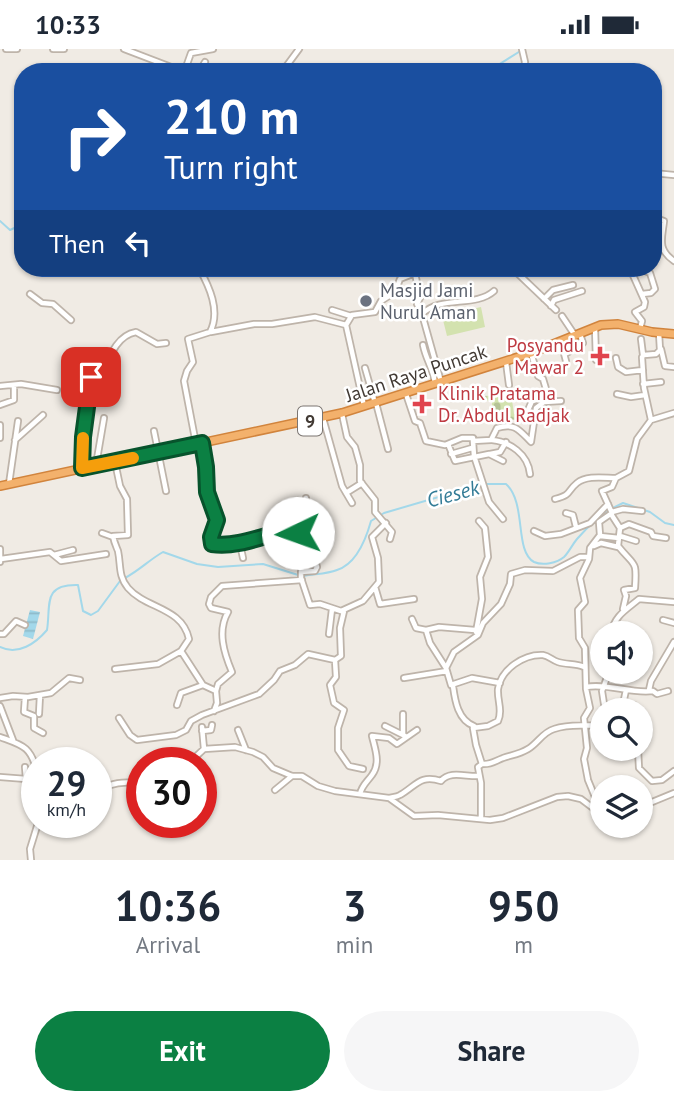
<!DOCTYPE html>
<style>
:root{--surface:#fff;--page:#f6f6f7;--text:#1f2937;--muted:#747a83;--accent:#0b8043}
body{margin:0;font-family:"PT Sans",sans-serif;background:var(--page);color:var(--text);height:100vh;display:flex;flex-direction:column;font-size:26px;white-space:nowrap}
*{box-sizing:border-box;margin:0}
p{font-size:23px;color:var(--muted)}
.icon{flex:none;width:38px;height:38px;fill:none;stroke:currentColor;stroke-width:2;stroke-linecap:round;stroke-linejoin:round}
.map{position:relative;height:811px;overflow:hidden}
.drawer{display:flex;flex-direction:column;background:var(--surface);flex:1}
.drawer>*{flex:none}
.top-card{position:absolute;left:14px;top:14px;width:648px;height:214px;border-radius:28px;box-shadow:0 2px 5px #0004;background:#1a4fa0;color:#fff;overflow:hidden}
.buttons{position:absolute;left:590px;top:572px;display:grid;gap:14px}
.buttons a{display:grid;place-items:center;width:63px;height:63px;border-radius:50%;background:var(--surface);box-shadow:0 2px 5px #0004;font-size:35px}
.speed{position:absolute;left:21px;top:698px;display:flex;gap:14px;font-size:35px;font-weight:700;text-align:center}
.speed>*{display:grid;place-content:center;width:91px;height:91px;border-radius:50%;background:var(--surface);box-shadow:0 2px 5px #0004;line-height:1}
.speed small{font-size:18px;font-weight:400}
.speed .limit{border:10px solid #d22;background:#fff;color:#111}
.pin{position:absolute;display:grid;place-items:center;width:60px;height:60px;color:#fff;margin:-30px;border-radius:14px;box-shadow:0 4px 10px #0006}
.me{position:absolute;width:77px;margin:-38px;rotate:267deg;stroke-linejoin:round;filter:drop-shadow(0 0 5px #0008)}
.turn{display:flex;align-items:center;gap:24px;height:147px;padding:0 35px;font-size:32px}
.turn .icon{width:91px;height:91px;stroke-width:2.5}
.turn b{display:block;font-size:49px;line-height:60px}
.then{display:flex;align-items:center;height:66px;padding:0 35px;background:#0003;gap:14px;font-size:26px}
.eta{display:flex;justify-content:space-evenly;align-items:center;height:119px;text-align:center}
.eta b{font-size:42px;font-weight:700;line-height:49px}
.button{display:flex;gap:14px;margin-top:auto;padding:14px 35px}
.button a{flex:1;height:80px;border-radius:42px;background:var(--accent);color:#fff;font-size:28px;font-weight:700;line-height:80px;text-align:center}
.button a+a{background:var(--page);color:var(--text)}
.status{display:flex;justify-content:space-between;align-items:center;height:49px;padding:0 35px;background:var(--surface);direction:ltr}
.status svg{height:19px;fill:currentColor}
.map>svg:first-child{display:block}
</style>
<div class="status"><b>10:33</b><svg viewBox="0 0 49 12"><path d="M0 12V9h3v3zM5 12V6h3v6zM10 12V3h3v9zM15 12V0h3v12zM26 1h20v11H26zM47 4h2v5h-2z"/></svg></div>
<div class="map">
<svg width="674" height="811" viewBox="0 0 674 811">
<defs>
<pattern id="cemetery-stones" width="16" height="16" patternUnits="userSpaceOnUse" patternTransform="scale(1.75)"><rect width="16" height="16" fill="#d3e2af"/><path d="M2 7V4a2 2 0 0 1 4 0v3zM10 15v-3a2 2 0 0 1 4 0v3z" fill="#b6c397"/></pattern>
<pattern id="water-rules" width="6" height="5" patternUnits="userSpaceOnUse" patternTransform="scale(1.75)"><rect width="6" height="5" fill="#a3d8ea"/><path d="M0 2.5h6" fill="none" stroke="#8ebac9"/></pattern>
</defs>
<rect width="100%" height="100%" fill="#f0ebe4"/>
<path fill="#d3e2af" d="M 481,258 L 485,278 L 447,287 L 442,267 Z"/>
<path fill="url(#cemetery-stones)" d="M 504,346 L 506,352 L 512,351 L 514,365 L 518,365 L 517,371 L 492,369 L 492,351 L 484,352 L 484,347 Z"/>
<path fill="url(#water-rules)" d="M 30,561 L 40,563 L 33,590 L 23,587 Z"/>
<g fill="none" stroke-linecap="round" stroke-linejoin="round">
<path stroke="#a3d8ea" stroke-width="2" d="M 487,23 L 522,1
M 0,172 L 10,181 L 23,175
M 304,527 C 314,525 327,525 337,521 C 356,515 366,490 371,472 L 384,464 L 483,435 L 506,435 C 527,454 514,502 534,513 C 543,517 557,514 564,508 C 569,503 572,496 577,490 C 590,475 605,462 623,454 L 650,463 L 665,474 L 674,476
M 125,529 C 140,521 149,511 163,503 L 197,515 L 218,518 L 263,515 L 298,526
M 0,598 C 18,607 36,594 47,581 C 51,556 42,535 78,536 L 83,562 L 91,566 L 98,562 L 120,532"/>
<g stroke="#beb4aa" stroke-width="8">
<path id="minor" d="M 6,0 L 17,0
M 53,0 L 64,0
M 124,0 L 179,21 L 186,18 L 191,4 L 213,0
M 522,0 L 525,13 L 523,23
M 199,23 L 205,13
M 282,23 L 299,0
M 653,124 L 674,126
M 653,168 L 664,172 C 662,190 657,200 674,212
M 512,219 L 556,261
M 640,220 L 633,221 L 632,224 L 645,253 L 644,258 L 635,263 L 642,272 L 640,280
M 640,220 L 650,224 L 655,240 L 651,244 L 642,245
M 30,245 L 42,254 L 53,255 L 71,271
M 544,250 L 553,241 L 573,236
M 551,257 L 554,251 L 582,242
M 332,261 L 351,267
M 422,265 L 417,255 L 420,249 L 415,224 L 465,219
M 562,267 L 574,285
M 595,279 L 596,311
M 211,283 L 254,275 L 272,275 L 315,268 L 346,276
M 641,290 L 643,306
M 561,293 L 566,312
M 423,296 C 426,311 433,319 435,334
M 661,300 L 665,317 L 674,318
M 565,305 L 583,294 L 580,285
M 616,309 L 618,318 L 626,323 L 643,321
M 506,313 L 509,336
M 365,319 L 375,354
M 441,333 L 422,265 C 441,246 475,259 494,242
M 643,335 L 661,333
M 0,337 L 21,335 L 57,341
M 90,337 L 92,326 L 106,320 C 110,304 119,286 136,283 L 157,295 L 166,294
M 406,345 L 415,372 L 420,374 L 426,392 L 445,396 L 462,389 L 473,389 L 473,392 L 491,391 L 497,379 C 515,373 520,382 531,393 L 536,359 L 544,353 L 546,340 L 543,330 L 538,327 L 531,304
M 617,345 L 631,348 L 645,346
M 544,353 L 561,352
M 376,354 L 388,400
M 0,356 L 14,351 L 14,337
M 364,357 L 346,276 L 352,266 L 375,263 L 381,252 L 395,243 L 400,230 L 415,224 L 413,223 L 415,219
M 528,361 L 532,352 L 543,349
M 342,365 L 347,388 L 355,398 L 360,416 L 360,432 L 375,451 L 375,463 L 392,483 L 390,490
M 323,369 L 342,437 L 352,454
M 651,371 L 674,364
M 0,376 L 0,389
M 154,382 L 166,442
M 15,391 L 43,366
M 492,391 C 510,393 528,405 530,425
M 473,392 L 474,407 L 489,453 L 503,470
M 202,394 L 206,418 L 207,443 L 217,471 L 211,488 L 212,495 C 241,500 266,478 294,481 L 311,496 L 317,518 L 315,522 L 301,523 L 301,529 L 310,556 L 320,555 L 341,562 L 363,552 L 379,533 L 378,509 L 372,488 L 386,474
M 196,395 L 184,332 L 187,322 L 193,313 L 188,290 L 210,283 C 221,262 209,237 199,219
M 448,395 L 455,412 L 489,405 L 503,412
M 451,405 L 472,399
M 490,405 L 500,403 L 506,393
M 115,413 L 120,437 L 127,450 L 128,486 L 113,487 C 114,493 116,497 118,502 C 121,516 118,527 128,539 C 146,560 182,558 189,590 L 181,602
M 96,416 L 104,369
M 82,419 L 83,388 L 90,343 L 86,331
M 9,435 L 18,372
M 346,444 L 362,434
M 555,450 C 573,445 566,443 577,434 C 587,426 604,429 616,429
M 612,463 L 623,460 L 642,462
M 566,464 L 573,466 L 576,478
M 611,465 L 620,479
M 293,479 L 308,477 L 313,470 L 314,463 L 308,458 L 306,449
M 534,482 L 545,487 L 561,485 L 590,474 L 608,455
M 102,484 L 113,488
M 600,487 L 619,489
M 620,487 L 636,492
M 240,495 L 243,509
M 594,497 L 601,494 L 618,498
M 0,500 L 0,513
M 54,506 L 73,501
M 1,510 L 50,503 L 61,512 L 106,505
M 301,523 L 302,509
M 375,538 L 380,555 L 414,550
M 623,560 L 626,547 L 624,541 L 635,539 C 637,510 635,518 618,497 L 620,479 L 629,475 L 651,483 L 653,487 L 666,489
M 344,562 L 340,579 L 341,607 L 335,611 L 336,628 L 330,636 L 334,654 L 344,661 L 338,679 L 338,701 L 349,717 L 363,720
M 412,570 L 416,579 L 426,581
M 663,571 L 674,574
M 475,581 L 439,578 L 426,581 L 430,594 L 446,619 L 451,636 L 472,629 L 500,634
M 476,583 L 482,550 L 480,528 L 488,508 L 485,479 L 479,472
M 611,584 C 615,566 626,561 639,550 L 674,553
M 0,585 L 4,585 L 16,572 L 25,576
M 329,585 L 332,560
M 446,619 L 454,603 L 478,586 L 483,574 L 501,555 L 510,535 L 511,525 L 525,521 L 553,522 L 580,508 L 589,508
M 115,620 L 158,615 L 181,602 L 203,636 L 216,642 L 217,654 L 214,662
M 404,629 L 447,622
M 453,637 C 455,652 458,671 474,677
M 586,638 C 609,634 630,645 653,642 L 657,645 L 668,642
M 626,641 L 622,660 L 634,656 L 634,662
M 649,641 L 651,632 L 674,593
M 216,642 L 218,635 L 232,623 C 224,604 217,582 228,563 L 211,559 L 209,555 L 211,548 L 222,537 L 302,531
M 25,648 L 24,663 L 34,667 L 34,679 L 43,684
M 0,649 L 13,647 L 28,648 L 51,644 L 69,629 L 80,631
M 604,655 L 602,642 L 609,623
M 177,656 L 181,644 L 203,636
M 0,657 L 13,691
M 39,665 L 40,646
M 403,665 L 403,686
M 119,669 L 130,686 L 137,691 L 176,686 L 186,681 L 191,672 L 202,666 L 259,645 L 274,631 L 280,622 L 295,616 L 308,605 L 335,611
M 385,677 L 407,688
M 202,678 L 204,700
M 238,681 L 246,701
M 202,682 L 211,681 L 212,676
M 0,688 C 22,696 31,697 37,723
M 638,700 L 639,719 L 652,732 L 662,731 L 674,722
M 189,714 L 204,700 L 235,698 L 253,703 L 263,708 L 273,719 L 292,727 L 302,727 L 318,737 L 335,742 L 389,749 L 414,767 L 438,766 L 490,771 L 503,769 L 557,748 L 568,747 L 581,750 L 601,765
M 482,715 C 491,716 495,712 503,709 C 512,706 520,705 528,700 C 538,694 543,683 554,680 C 572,674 583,678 602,676
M 25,718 L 26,730
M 0,728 L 26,730 L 36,736
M 37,733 L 33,764 L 37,773
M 275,741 L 292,727
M 96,745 C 108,733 125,732 142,735
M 360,745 C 362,736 367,733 372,726 C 381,714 375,700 372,687 L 389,689 L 397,695 L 417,681
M 389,749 C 393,748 397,748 400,746 C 416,737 420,725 441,732 C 450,721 466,728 479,727
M 640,758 L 674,744
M 602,765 L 588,731 L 584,710 L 587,699 L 584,669 L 590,659 L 586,640 L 585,599 L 579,589 L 578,561 L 585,553 L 580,529 L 589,510 L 590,499 L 600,486 L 599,473 L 612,464 L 602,442 L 612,438 L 616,429 L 629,422 L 637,390 L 651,371 L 644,339 L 642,308 L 644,306 L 656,305 L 660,301 L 659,284
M 481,770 L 481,734 L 478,718 L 482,715 L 476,696 L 473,679 L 488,677 L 498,672 C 503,661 497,651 498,640 C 501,620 524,605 543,606 C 549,607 552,611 558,613 C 567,616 575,614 584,618
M 31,811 L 30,800 L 38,774"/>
</g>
<g stroke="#d1843d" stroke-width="10">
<path id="highway" d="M 0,437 L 342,364 L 531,304 L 601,276 L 618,275 L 652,283 L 674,285"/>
</g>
<use href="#minor" stroke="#fff" stroke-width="4.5"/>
<use href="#highway" stroke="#f3b16c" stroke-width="7"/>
</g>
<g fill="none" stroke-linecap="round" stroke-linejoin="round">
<g stroke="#07532c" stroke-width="18">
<path id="route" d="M 91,328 L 83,388 L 82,419 L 202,394 L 206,418 L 207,443 L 217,471 L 211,488 L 212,495 C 239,499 266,485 292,480 L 298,484"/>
</g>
<use href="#route" stroke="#0b8043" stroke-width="12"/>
<path stroke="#f59e0b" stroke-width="12" d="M 83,389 L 82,419 L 133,409"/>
</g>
<circle fill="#6b7280" stroke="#fff" stroke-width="2.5" cx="366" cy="252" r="7"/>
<g fill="#e0444e" stroke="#fff" stroke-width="2.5">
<path d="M596.5 296.5h7v7h7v7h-7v7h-7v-7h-7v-7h7z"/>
<path d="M418.5 344.5h7v7h7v7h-7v7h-7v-7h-7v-7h7z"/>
</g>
<g text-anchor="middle" stroke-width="5" stroke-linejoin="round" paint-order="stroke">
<rect fill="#fff" stroke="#7b7571" stroke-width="2" x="298" y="357.5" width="24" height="29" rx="5"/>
<g font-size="18" font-weight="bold" fill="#423a34">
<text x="310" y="378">9</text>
</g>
<g font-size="19" fill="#5b616d" stroke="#fff" text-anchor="start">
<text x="380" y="248">Masjid Jami<tspan x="380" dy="22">Nurul Aman</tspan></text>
</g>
<g font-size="19" fill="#be3a42" stroke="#fff" text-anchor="end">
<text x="584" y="303">Posyandu<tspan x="584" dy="22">Mawar 2</tspan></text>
<text x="438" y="351" text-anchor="start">Klinik Pratama<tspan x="438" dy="22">Dr. Abdul Radjak</tspan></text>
</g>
<g font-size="19" fill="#423a34" stroke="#fff">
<text transform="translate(416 324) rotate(-18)" y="7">Jalan Raya Puncak</text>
</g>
<g font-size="21" font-style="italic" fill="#327b96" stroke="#fff">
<text transform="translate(453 445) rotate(-15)" y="7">Ciesek</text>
</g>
</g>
</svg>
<div class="buttons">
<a><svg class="icon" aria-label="sound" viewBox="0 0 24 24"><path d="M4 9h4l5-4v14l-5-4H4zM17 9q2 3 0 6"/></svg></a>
<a><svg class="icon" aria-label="search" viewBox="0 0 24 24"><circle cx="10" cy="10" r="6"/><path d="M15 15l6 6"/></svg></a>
<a><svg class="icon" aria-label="layers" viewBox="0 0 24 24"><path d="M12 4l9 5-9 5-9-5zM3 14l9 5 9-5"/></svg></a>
</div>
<div class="speed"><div>29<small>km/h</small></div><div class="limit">30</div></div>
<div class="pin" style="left:91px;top:328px;background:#d93025"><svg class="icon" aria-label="arrive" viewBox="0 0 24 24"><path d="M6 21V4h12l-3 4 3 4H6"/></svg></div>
<svg class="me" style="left:298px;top:484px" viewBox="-20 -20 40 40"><circle r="19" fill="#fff"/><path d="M0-13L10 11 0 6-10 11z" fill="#0b8043"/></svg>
<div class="top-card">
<div class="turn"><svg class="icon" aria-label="right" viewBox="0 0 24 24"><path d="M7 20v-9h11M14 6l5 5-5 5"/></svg><div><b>210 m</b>Turn right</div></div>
<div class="then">Then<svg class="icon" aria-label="left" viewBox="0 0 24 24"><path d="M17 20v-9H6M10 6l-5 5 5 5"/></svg></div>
</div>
</div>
<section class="drawer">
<div class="eta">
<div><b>10:36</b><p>Arrival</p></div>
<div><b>3</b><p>min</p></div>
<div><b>950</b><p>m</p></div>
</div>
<div class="button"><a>Exit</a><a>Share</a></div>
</section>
